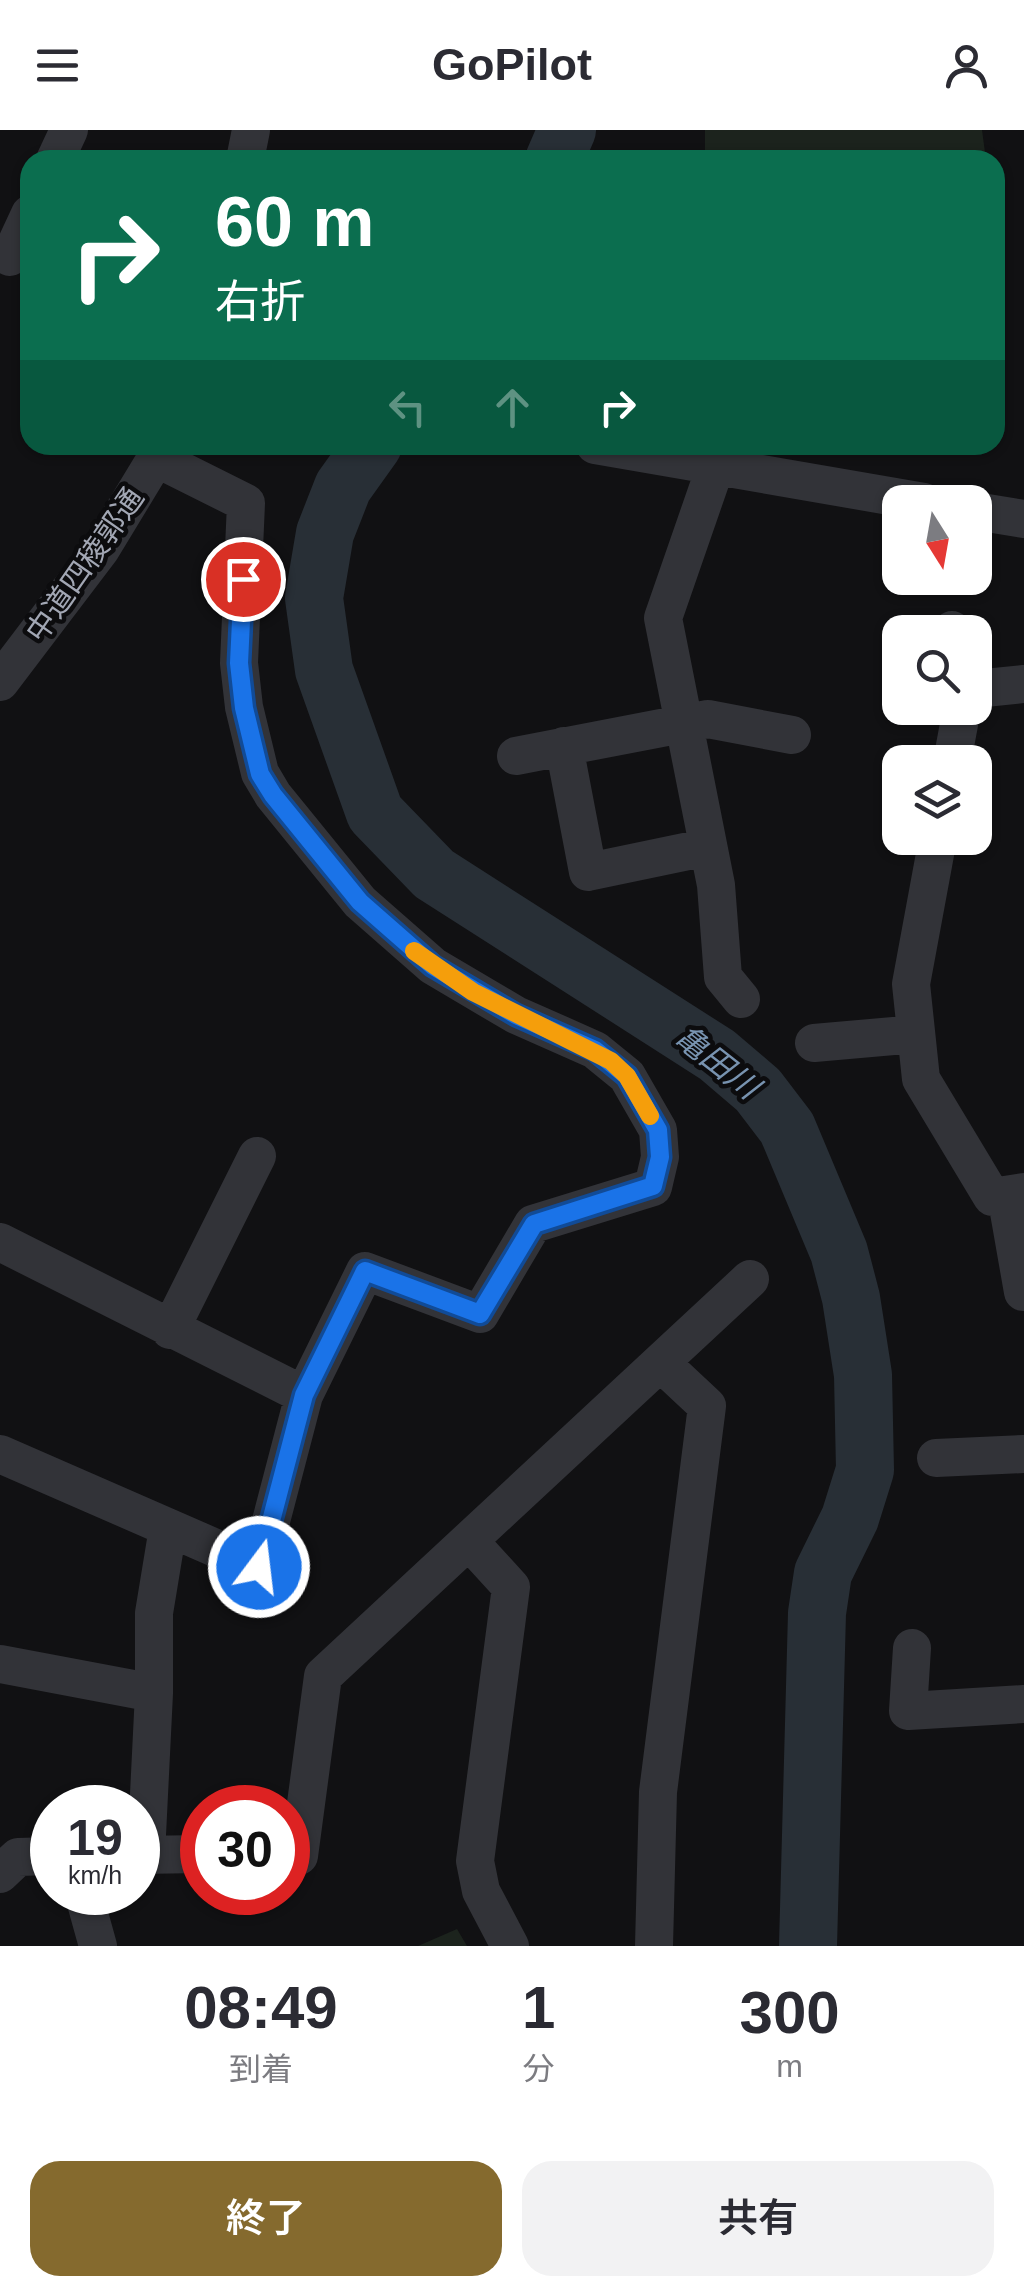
<!DOCTYPE html>
<html lang="ja">
<meta charset="utf-8">
<style>
:root{--surface:#fff;--page:#f2f2f3;--text:#2b2b33;--muted:#7c7c81;--accent:#856a2e}
body{margin:0;font-family:Arial,"Noto Sans JP",sans-serif;background:var(--page);color:var(--text);height:100vh;display:flex;flex-direction:column;font-size:38px;white-space:nowrap}
*{box-sizing:border-box;margin:0}
p{font-size:32px;color:var(--muted)}
.icon{flex:none;width:55px;height:55px;fill:none;stroke:currentColor;stroke-width:2;stroke-linecap:round;stroke-linejoin:round}
.map{position:relative;height:1816px;overflow:hidden}
.sheet{display:flex;flex-direction:column;background:var(--surface);flex:1}
.sheet>*{flex:none}
.top-card{position:absolute;left:20px;top:20px;width:985px;height:305px;border-radius:30px;box-shadow:0 2px 8px #0004;background:#0b6e4f;color:#fff;overflow:hidden}
.needle{width:65px;rotate:169deg}
.controls{position:absolute;left:882px;top:355px;display:grid;gap:20px}
.controls a{display:grid;place-items:center;width:110px;height:110px;border-radius:20px;background:var(--surface);box-shadow:0 2px 8px #0004;font-size:50px}
.speed{position:absolute;left:30px;top:1655px;display:flex;gap:20px;font-size:50px;font-weight:700;text-align:center}
.speed>*{display:grid;place-content:center;width:130px;height:130px;border-radius:50%;background:var(--surface);box-shadow:0 2px 8px #0004;line-height:1}
.speed small{font-size:25px;font-weight:400}
.speed .limit{border:15px solid #d22;background:#fff;color:#111}
.pin{position:absolute;display:grid;place-items:center;width:85px;height:85px;color:#fff;margin:-42px;border:5px solid #fff;border-radius:50%;box-shadow:0 2px 10px #0007}
.me{position:absolute;width:110px;margin:-55px;rotate:15deg;stroke-linejoin:round;filter:drop-shadow(0 0 8px #0008)}
.turn{display:flex;align-items:center;gap:35px;height:210px;padding:0 30px;font-size:45px}
.turn .icon{width:130px;height:130px;stroke-width:2.5}
.turn b{display:block;font-size:70px;line-height:85px}
.lanes{display:flex;align-items:center;height:95px;padding:0 30px;background:#0003;justify-content:center;gap:50px;direction:ltr}
.lanes .off{opacity:.35}
.eta{display:flex;justify-content:space-evenly;align-items:center;height:170px;text-align:center}
.eta b{font-size:60px;font-weight:600;line-height:70px}
.action{display:flex;gap:20px;margin-top:auto;padding:20px 30px}
.action a{flex:1;height:115px;border-radius:30px;background:var(--accent);color:#fff;font-size:40px;font-weight:600;line-height:115px;text-align:center}
.action a+a{background:var(--page);color:var(--text)}
header{display:flex;justify-content:space-between;align-items:center;height:130px;padding:0 30px;background:var(--surface);font-size:45px;font-weight:600}
.map>svg:first-child{display:block}
</style>
<header><svg class="icon" aria-label="menu" viewBox="0 0 24 24"><path d="M4 6h16M4 12h16M4 18h16"/></svg>GoPilot<svg class="icon" aria-label="person" viewBox="0 0 24 24"><circle cx="12" cy="8" r="4"/><path d="M4 21q1-7 8-7t8 7"/></svg></header>
<div class="map">
<svg width="1024" height="1816" viewBox="0 0 1024 1816">
<rect width="100%" height="100%" fill="#111113"/>
<path fill="#1c231d" d="M 705,0 L 982,0 L 986,30 L 705,30 Z
M 457,1799 L 467,1816 L 418,1816 Z"/>
<g fill="none" stroke-linecap="round" stroke-linejoin="round">
<path stroke="#282f36" stroke-width="58" d="M 554,30 L 567,0
M 373,315 L 343,357 L 325,403 L 314,468 L 324,540 L 375,683 L 434,744 L 717,925 L 758,960 L 787,998 L 839,1122 L 851,1168 L 863,1245 L 865,1340 L 850,1388 L 823,1443 L 817,1483 L 808,1816"/>
<path stroke="#323338" stroke-width="38" d="M 55,30 L 69,0
M 245,30 L 251,0
M 10,127 L 30,84
M 595,315 L 924,372
M 715,338 L 663,488 L 716,755 L 723,847 L 741,869
M 975,381 L 1024,389
M 952,500 L 952,502
M 0,552 L 101,419 L 164,315
M 975,559 L 1024,554
M 564,616 L 588,742 L 708,717
M 516,626 L 708,589 L 792,605
M 952,632 L 962,578
M 938,708 L 911,854 L 921,949 L 992,1067 L 1024,1062
M 814,913 L 916,904
M 1006,1065 L 1023,1162
M 0,1112 L 304,1265
M 170,1200 L 257,1026
M 0,1324 L 259,1437 L 304,1265 L 365,1141 L 480,1184 L 533,1094 L 653,1057 L 660,1027 L 658,1000 L 627,946 L 595,920 L 516,885 L 433,836 L 360,772 L 273,665 L 260,643 L 244,577 L 239,533 L 246,373 L 158,329
M 936,1328 L 1024,1324
M 469,1411 L 511,1457 L 475,1731 L 481,1761 L 510,1816
M 912,1518 L 908,1581 L 1024,1574
M 0,1534 L 154,1563 L 154,1483 L 168,1398
M 138,1725 L 202,1724
M 146,1725 L 154,1563
M 288,1725 L 299,1726 L 323,1546 L 750,1149
M 0,1744 L 18,1727 L 52,1726
M 83,1762 L 98,1816
M 654,1816 L 658,1662 L 707,1276 L 661,1233"/>
</g>
<g fill="none" stroke-linecap="round" stroke-linejoin="round">
<g stroke="#114b97" stroke-width="25">
<path id="route" d="M 243,449 L 239,533 L 244,578 L 260,644 L 273,665 L 360,772 L 433,836 L 516,885 L 595,920 L 627,946 L 658,1000 L 660,1027 L 653,1056 L 534,1094 L 480,1184 L 365,1141 L 304,1265 L 259,1437"/>
</g>
<use href="#route" stroke="#1a73e8" stroke-width="18"/>
<path stroke="#f59e0b" stroke-width="18" d="M 414,821 L 473,862 L 611,931 L 627,946 L 650,986"/>
</g>
<g text-anchor="middle" stroke-width="9" stroke-linejoin="round" paint-order="stroke">
<g font-size="30" fill="#a2a7b4" stroke="#0c0c0e">
<text transform="translate(85 435) rotate(-55)" y="10">中道四稜郭通</text>
</g>
<g font-size="32" font-style="italic" fill="#7893b0" stroke="#0c0c0e">
<text transform="translate(717 932) rotate(38)" y="11">亀田川</text>
</g>
</g>
</svg>
<div class="controls">
<a><svg class="needle" viewBox="-14 -14 28 28"><path d="M0-13l5 13h-10z" fill="#e53935"/><path d="M0 13l5-13h-10z" fill="#7c7c81"/></svg></a>
<a><svg class="icon" aria-label="search" viewBox="0 0 24 24"><circle cx="10" cy="10" r="6"/><path d="M15 15l6 6"/></svg></a>
<a><svg class="icon" aria-label="layers" viewBox="0 0 24 24"><path d="M12 4l9 5-9 5-9-5zM3 14l9 5 9-5"/></svg></a>
</div>
<div class="speed"><div>19<small>km/h</small></div><div class="limit">30</div></div>
<div class="pin" style="left:243px;top:449px;background:#d93025"><svg class="icon" aria-label="arrive" viewBox="0 0 24 24"><path d="M6 21V4h12l-3 4 3 4H6"/></svg></div>
<svg class="me" style="left:259px;top:1437px" viewBox="-20 -20 40 40"><circle r="17" fill="#1a73e8" stroke="#fff" stroke-width="3"/><path d="M0-11L8 9 0 5-8 9z" fill="#fff"/></svg>
<div class="top-card">
<div class="turn"><svg class="icon" aria-label="right" viewBox="0 0 24 24"><path d="M7 20v-9h11M14 6l5 5-5 5"/></svg><div><b>60 m</b>右折</div></div>
<div class="lanes"><svg class="icon off" aria-label="left" viewBox="0 0 24 24"><path d="M17 20v-9H6M10 6l-5 5 5 5"/></svg><svg class="icon off" aria-label="ahead" viewBox="0 0 24 24"><path d="M12 20V5M6 11l6-6 6 6"/></svg><svg class="icon" aria-label="right" viewBox="0 0 24 24"><path d="M7 20v-9h11M14 6l5 5-5 5"/></svg></div>
</div>
</div>
<section class="sheet">
<div class="eta">
<div><b>08:49</b><p>到着</p></div>
<div><b>1</b><p>分</p></div>
<div><b>300</b><p>m</p></div>
</div>
<div class="action"><a>終了</a><a>共有</a></div>
</section>
